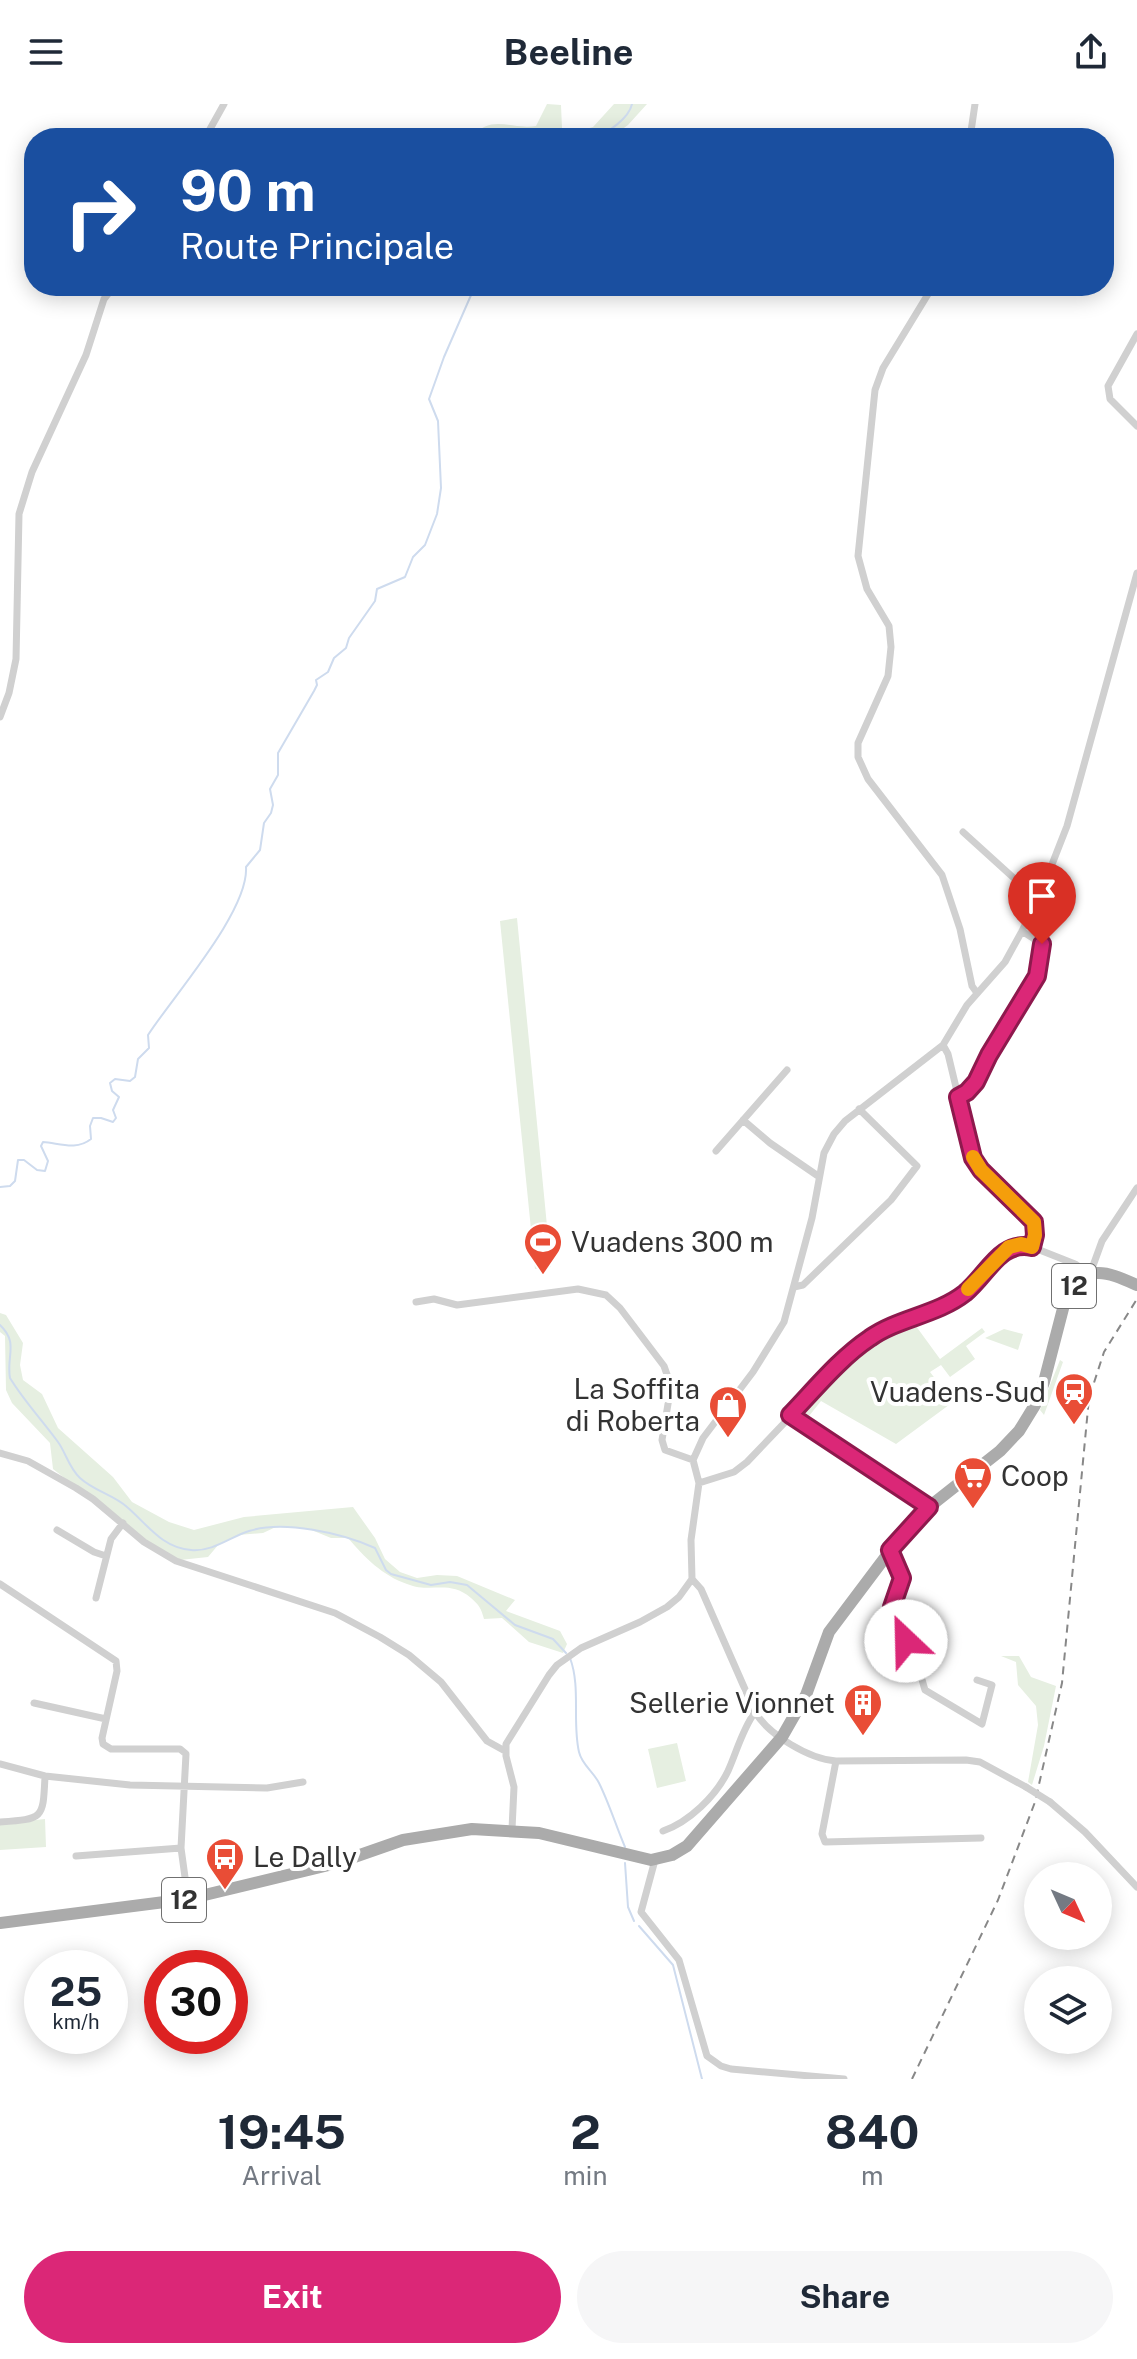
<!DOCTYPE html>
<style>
:root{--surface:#fff;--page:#f6f6f7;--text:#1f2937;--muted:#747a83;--accent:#db2777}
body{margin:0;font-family:"Public Sans",sans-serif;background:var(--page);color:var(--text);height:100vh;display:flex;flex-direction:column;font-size:30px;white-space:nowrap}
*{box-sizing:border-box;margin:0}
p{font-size:26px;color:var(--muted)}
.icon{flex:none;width:44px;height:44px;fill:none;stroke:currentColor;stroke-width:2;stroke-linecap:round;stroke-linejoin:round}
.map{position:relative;height:1975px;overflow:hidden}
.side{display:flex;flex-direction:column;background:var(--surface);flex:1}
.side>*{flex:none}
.banner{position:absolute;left:24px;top:24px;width:1090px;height:168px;border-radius:32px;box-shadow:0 4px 20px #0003;background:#1a4fa0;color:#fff;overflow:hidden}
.needle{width:52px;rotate:134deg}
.fabs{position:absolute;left:1024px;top:1758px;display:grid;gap:16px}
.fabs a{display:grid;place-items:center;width:88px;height:88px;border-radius:50%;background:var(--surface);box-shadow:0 4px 20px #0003;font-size:40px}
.speed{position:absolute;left:24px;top:1846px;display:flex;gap:16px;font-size:40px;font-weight:700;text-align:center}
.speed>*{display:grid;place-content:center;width:104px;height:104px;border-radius:50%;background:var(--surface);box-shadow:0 4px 20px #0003;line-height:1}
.speed small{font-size:20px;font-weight:400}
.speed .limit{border:12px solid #d22;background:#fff;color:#111}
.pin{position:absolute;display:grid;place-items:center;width:68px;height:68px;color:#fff;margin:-82px -34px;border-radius:50% 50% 50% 0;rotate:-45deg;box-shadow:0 0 8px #0007}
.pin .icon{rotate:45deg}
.me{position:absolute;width:88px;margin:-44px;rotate:336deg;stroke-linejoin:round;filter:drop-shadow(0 0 6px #0008)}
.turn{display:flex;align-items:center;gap:28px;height:168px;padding:0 24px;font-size:36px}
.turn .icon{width:104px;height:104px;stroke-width:2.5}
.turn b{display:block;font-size:56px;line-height:68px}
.eta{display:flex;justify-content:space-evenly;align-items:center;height:136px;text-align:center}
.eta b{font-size:48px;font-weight:700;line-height:56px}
.primary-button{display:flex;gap:16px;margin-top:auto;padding:16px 24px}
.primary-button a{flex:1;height:92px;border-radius:48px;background:var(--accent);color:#fff;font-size:32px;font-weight:700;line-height:92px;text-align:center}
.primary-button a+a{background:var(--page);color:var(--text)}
header{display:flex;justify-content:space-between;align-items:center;height:104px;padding:0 24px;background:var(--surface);font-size:36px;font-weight:700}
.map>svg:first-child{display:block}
</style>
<header><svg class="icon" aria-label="menu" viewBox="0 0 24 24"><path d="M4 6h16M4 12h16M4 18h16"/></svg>Beeline<svg class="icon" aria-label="share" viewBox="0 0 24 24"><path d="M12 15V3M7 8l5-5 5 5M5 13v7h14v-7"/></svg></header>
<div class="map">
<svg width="1137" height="1975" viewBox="0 0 1137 1975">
<rect width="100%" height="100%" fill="#fff"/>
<path fill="#e6efe1" d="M 547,0 L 561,1 L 562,24 L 568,30 L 593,23 L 614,0 L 647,0 L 628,21 L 610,34 L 470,34 C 493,9 508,26 536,22 Z
M 517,814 L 551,1163 L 535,1165 L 500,817 Z
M 0,1209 L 6,1211 L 23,1239 L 20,1261 L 23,1276 L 42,1290 L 58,1324 L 113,1373 L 132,1398 L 169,1418 L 194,1426 L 244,1413 L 353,1403 L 375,1434 L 385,1455 L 400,1468 L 417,1474 L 437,1471 L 457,1472 L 515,1496 L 506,1507 L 560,1527 L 567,1540 L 563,1549 L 529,1538 L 502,1514 L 484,1515 C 481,1504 479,1501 471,1494 C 448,1475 432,1490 407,1480 C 383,1472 364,1453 348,1434 L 331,1434 L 309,1425 L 278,1422 L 263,1429 L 238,1431 L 219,1440 L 208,1453 L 180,1456 L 146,1438 L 53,1365 L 50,1339 L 12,1299 L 6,1286 L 5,1232 L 0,1228 Z
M 913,1218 L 940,1255 L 982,1224 L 985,1228 L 966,1242 L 975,1255 L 950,1273 L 941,1261 L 930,1268 L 953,1298 L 896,1340 L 821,1297 L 805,1317 L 796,1310 L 868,1239 Z
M 1004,1225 L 1023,1230 L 1018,1246 L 985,1234 Z
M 1060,1256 L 1063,1258 L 1044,1311 L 1040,1306 Z
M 1001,1552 L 1019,1552 L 1031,1573 L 1056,1582 L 1044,1642 L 1032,1681 L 1028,1678 L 1038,1621 L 1036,1602 L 1018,1581 L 1016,1558 Z
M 677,1639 L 686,1677 L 657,1684 L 648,1645 Z
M 45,1715 L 46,1743 L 0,1746 L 0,1720 Z"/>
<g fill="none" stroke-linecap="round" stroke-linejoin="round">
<path stroke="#cedbee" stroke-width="2" d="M 594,34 C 608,29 629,14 632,0
M 0,1083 L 10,1082 L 15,1077 L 18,1056 L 24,1056 L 37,1066 L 45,1067 L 48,1057 L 41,1042 L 43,1038 C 59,1039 76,1047 91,1035 L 90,1022 L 93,1014 L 101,1014 L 113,1018 L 116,1014 L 113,1006 L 119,993 L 112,987 L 110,979 L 115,975 L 130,977 L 135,973 L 138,955 L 149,944 L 148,931 C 174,891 249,807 246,763 L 260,746 L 264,719 L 271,709 L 273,701 L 270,685 L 278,671 L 278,649 L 314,587 L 317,581 L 316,576 L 328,568 L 334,554 L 346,544 L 349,534 L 375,497 L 377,485 L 405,473 L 413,453 L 425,441 L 437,410 L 441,384 L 438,317 L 429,295 L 444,253 L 475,182
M 0,1221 C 19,1239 6,1252 10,1274 C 24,1297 42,1316 58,1338 C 66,1349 69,1364 80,1374 C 94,1387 114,1391 127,1403 C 147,1420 162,1444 191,1446 C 213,1448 230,1433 249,1427 C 284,1416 342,1429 375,1444 L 386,1466 L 391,1470 L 431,1481 L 450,1478 L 467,1481 L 515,1521 L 553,1535 L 566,1549
M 570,1554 C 581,1583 572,1618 579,1648 C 582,1661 593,1667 599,1679 C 609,1699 616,1722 625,1743
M 625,1759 L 628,1803 L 634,1817
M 639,1822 L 673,1861 L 702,1975"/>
<path stroke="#d0d0d0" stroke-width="7" d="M 205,34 L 224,0
M 970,34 L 975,0
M 933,182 L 883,264 L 875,286 L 858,452 L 867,485 L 889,522 L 891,543 L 888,572 L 858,639 L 858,653 L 868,675 L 942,771 L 960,825 L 972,882 L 977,889
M 1137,230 L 1108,282 L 1110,295 L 1137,322
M 0,613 L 9,589 L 16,555 L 19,410 L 32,368 L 86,251 L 104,195 L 114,182
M 963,728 L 1038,796
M 943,941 L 948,950 L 973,1054 C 988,1079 1019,1095 1032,1117 C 1037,1125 1034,1134 1032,1143 L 1075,1160 L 1090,1170 L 1102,1137 L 1137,1084
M 958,993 L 967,988 L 976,978 L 989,951 L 1037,872 L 1042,840 L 1022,827
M 743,1016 L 770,1039 L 818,1072
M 716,1047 L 787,966
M 794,1183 L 803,1181 L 891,1096 L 917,1062 L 859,1005
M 416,1198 L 434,1195 L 457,1201 L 578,1185 L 606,1191 L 620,1204 L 664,1262 L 671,1282 L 662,1336 L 665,1346 L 693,1356
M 790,1311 L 929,1403
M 0,1349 L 28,1357 L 76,1384 L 93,1395 L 144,1438 L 176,1457 L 335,1509 L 380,1533 L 409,1551 L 441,1578 L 487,1637 L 505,1647
M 699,1379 L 734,1368 L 747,1358 L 853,1247 C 860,1242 866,1235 873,1231 C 902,1215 937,1210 964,1189 C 987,1172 1001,1136 1032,1143
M 57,1426 L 94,1448 L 106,1452
M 890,1446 L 902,1474 L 892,1503 L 890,1516 L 914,1548 L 925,1586 L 982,1620 L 992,1581 L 977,1576
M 692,1475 L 701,1485 L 755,1608 C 769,1631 809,1655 836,1657 L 966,1656 L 980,1658 L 1026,1683
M 0,1480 L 116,1557 L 117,1567 L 102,1634 L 103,1640 L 111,1645 L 180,1645 L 186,1650 L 181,1744 L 188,1795
M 96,1494 L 111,1435 L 123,1419
M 34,1599 L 106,1615
M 836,1657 L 822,1730 L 825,1738 L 981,1734
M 0,1660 L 45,1672 L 130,1681 L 267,1684 L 303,1678
M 1050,1698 L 1085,1728 L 1137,1783
M 0,1718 C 44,1715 43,1715 45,1672
M 512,1725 L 514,1683 L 506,1652 L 506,1640 L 549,1571 L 557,1561 L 581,1544 L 640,1518 L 667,1503 L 679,1493 L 692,1475 L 691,1436 L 699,1379 L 693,1356 L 703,1334 L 753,1268 L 784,1218 L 812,1114 L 824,1049 L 834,1030 L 845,1017 L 943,941 L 967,901 L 1005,858 L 1022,827 L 1042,786 L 1067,722 L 1137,469
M 663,1727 C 689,1718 716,1692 728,1667 C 737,1647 742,1626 755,1608
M 76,1752 L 181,1744
M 655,1756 L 641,1808 L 679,1856 L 707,1952 L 721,1962 L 731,1965 L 844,1975"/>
<path stroke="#ababab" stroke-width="12" d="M 0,1819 L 188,1795 L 337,1759 L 403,1736 L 472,1725 L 539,1729 L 651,1756 L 672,1751 L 687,1742 L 782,1633 L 806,1591 L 829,1528 L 905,1427 L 929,1403 L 1000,1347 L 1019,1327 L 1035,1301 L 1044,1278 L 1066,1193 C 1087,1159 1105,1167 1137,1181"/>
<path stroke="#888" stroke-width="2" stroke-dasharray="8 6" stroke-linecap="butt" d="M 912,1975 L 998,1796 L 1035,1698 L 1062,1579 L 1089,1294 L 1104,1248 L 1137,1195"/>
<path stroke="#d0d0d0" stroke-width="7" d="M 1026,1683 L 1050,1698"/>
</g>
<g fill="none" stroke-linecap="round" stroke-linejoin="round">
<g stroke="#8e194d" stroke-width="20">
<path id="route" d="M 906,1537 L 890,1516 L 892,1503 L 902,1474 L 890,1446 L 929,1403 L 790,1311 C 815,1285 840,1254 870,1234 C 898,1214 937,1211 965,1189 C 988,1170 1000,1136 1032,1143 L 1035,1131 L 1034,1118 L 981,1066 L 973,1054 L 958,993 L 967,988 L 976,978 L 989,951 L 1037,872 L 1042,840"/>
</g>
<use href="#route" stroke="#db2777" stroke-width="14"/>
<path stroke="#f59e0b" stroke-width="14" d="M 968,1185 L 1009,1143 L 1021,1140 L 1032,1143 L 1035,1131 L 1034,1118 L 981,1066 L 973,1053"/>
</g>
<defs>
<g id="stadium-pin" transform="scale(2)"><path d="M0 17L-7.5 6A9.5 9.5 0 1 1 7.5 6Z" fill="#e94d36" stroke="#fff"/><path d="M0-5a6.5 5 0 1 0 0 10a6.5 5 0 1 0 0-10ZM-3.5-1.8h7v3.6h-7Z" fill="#fff"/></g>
<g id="station-pin" transform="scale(2)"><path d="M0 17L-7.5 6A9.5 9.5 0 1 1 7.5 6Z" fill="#e94d36" stroke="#fff"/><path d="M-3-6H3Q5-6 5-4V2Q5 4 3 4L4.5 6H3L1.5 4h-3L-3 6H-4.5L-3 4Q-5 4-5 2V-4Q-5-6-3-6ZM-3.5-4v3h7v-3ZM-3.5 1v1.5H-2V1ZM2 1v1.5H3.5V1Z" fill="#fff"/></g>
<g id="shop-pin" transform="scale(2)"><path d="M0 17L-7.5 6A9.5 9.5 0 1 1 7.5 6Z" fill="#e94d36" stroke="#fff"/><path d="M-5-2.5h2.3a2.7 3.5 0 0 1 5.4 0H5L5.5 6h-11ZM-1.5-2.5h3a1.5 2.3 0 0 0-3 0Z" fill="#fff"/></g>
<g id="supermarket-pin" transform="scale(2)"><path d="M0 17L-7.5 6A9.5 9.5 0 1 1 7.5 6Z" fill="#e94d36" stroke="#fff"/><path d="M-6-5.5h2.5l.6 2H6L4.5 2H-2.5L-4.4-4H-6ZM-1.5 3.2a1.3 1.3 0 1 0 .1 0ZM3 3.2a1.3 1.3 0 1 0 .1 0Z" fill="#fff"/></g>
<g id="building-pin" transform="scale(2)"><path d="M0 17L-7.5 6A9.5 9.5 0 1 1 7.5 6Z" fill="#e94d36" stroke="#fff"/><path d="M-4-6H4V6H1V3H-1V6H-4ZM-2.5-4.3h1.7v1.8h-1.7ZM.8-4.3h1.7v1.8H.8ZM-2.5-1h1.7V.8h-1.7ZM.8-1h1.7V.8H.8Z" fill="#fff"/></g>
<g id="bus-pin" transform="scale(2)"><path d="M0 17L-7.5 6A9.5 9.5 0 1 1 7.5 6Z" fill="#e94d36" stroke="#fff"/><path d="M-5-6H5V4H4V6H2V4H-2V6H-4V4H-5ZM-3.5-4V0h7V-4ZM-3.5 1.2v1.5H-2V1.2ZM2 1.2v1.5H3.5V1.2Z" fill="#fff"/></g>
</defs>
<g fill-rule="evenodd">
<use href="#stadium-pin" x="543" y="1138"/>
<use href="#station-pin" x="1074" y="1288"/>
<use href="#shop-pin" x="728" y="1301"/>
<use href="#supermarket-pin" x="973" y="1372"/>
<use href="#building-pin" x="863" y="1599"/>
<use href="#bus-pin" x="225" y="1753"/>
</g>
<g text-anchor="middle" stroke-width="8" stroke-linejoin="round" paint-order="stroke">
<g fill="#fff" stroke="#707070" stroke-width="2">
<rect x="1052" y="1160" width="44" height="44" rx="6"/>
<rect x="162" y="1774" width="44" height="44" rx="6"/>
</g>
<g font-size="26" font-weight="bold" fill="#333">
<text x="1074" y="1191">12</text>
<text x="184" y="1805">12</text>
</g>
<g font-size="28" fill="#333" stroke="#fff" text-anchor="start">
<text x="571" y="1148">Vuadens 300 m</text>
<text x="700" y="1295" text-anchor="end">La Soffita<tspan x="700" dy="32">di Roberta</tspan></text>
<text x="1046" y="1298" text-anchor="end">Vuadens-Sud</text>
<text x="1001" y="1382">Coop</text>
<text x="835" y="1609" text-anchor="end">Sellerie Vionnet</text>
<text x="253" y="1763">Le Dally</text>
</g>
</g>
</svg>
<div class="fabs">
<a><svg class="needle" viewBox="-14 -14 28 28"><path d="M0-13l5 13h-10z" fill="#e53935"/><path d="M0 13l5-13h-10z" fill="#747a83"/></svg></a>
<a><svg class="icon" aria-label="layers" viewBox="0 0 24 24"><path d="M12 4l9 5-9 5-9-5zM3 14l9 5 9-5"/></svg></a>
</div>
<div class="speed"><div>25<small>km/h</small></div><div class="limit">30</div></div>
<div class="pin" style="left:1042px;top:840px;background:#d93025"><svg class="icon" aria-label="arrive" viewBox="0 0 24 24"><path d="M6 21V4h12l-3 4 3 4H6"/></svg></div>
<svg class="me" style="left:906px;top:1537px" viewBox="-20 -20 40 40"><circle r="19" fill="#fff"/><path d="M0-13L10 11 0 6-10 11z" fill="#db2777"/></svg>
<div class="banner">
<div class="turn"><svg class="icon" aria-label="right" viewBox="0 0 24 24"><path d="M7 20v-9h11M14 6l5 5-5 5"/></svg><div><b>90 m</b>Route Principale</div></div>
</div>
</div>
<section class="side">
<div class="eta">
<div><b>19:45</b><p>Arrival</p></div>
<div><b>2</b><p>min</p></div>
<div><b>840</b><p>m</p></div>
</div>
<div class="primary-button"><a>Exit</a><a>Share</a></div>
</section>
